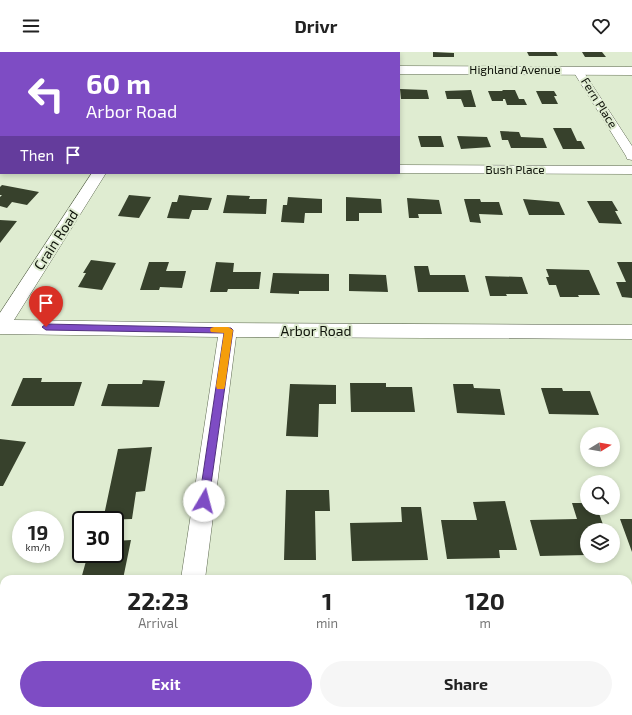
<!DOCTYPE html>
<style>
:root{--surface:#fff;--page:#f6f6f6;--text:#222;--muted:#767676;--accent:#7e4cc4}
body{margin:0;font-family:"Exo 2",sans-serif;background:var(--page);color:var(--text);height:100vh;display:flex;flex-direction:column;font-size:15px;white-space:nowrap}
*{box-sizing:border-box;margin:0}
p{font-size:13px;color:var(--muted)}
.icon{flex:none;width:22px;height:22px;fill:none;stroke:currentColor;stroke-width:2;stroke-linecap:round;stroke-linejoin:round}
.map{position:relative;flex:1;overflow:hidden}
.panel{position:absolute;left:0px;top:523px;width:632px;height:140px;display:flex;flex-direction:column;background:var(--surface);border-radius:12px 12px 0 0;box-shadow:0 2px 6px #0003}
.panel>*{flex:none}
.hud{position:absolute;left:0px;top:0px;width:400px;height:122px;box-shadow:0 2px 6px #0003;background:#7e4cc4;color:#fff;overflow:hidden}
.needle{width:26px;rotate:79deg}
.fabs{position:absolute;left:580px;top:375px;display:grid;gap:8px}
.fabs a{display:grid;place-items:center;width:40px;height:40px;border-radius:50%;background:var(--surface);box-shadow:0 2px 6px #0003;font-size:20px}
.speed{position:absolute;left:12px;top:459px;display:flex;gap:8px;font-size:20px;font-weight:700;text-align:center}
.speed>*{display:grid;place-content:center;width:52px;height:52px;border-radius:50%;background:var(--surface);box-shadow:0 2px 6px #0003;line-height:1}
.speed small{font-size:10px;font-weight:400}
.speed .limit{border:2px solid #111;border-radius:6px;background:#fff;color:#111}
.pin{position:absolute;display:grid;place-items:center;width:34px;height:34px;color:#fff;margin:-41px -17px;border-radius:50% 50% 50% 0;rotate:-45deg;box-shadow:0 0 4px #0007}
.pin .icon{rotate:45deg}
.me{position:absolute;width:44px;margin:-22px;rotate:8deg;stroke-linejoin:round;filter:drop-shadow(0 0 3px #0008)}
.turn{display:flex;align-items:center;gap:14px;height:84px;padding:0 20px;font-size:18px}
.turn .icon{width:52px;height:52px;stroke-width:2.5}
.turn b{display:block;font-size:28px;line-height:34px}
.then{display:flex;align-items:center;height:38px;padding:0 20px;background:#0003;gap:8px;font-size:15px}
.eta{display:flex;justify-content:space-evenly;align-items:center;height:68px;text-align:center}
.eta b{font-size:24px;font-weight:700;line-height:28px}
.cta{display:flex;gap:8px;margin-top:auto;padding:8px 20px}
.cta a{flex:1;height:46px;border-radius:24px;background:var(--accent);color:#fff;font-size:16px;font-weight:700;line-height:46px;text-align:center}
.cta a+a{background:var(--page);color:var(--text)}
header{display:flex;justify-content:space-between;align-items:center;height:52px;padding:0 20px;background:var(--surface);font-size:18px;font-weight:700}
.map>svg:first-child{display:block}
</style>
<header><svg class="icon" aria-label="menu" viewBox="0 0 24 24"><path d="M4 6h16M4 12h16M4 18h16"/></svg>Drivr<svg class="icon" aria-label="heart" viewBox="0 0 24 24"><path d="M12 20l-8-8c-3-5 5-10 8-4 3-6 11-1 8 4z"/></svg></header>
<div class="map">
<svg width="632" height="663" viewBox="0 0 632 663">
<rect width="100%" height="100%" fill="#dfecd1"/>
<path fill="#37412c" d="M 433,0 L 454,1 L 454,5 L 433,5 Z
M 527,0 L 556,0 L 558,4 L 529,4 Z
M 582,0 L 602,0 L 606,5 L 585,5 Z
M 400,37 L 427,38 L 429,47 L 401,47 Z
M 471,38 L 476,55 L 464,55 L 461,47 L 447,47 L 445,39 Z
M 502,38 L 515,38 L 519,47 L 524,47 L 527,53 L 507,53 L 505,47 L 503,47 L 503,49 L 492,49 L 488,39 L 503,39 Z
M 536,39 L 554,39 L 557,44 L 554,44 L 558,52 L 542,52 Z
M 553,76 L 571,76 L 577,89 L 581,89 L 585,97 L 563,97 Z
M 500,79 L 519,80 L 521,85 L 543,86 L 547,96 L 511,96 L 508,88 L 502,88 Z
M 418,84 L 441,84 L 444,95 L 421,95 Z
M 457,84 L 487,85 L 491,95 L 461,97 Z
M 2,133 L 39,140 L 27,153 L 12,150 L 7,156 L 0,154 L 0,145 L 2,143 L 0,143 L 0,135 Z
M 129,143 L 151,145 L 139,166 L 118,164 Z
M 179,143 L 212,146 L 208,158 L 192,158 L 189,167 L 167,166 L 172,150 L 177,150 Z
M 227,143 L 250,144 L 249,147 L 267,147 L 266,162 L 223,161 Z
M 288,145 L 322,147 L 322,161 L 305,161 L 304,171 L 281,170 L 283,153 L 287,153 Z
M 346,145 L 381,147 L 382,161 L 359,161 L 359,169 L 346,169 Z
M 407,146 L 439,148 L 442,162 L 418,162 L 419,166 L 409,166 Z
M 464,147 L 480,147 L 481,150 L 499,150 L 503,163 L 479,162 L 481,171 L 470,170 Z
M 523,147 L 559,150 L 565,163 L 529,163 Z
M 587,149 L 612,149 L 618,159 L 615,159 L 622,172 L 599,171 Z
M 0,168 L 17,169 L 0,191 Z
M 91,208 L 116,211 L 102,238 L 78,235 L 86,221 L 83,221 Z
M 149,210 L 169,210 L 166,219 L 186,219 L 182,236 L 160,235 L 159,238 L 140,238 Z
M 216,210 L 234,211 L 233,220 L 261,220 L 259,237 L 228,237 L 227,240 L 210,240 Z
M 617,210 L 632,210 L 632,246 L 622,245 L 616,230 L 626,230 Z
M 414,214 L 428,214 L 430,223 L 465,223 L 469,240 L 418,240 Z
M 546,217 L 589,218 L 600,243 L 578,243 L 579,245 L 560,245 L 556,233 L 549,233 L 546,225 L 549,225 Z
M 273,221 L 329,222 L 329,239 L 299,239 L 299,242 L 270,241 Z
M 349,222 L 386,223 L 388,240 L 349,239 Z
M 485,224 L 522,225 L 528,242 L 506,242 L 507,244 L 490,244 Z
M 23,326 L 42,326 L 41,330 L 82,330 L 74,354 L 11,354 Z
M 143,328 L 165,329 L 159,355 L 101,354 L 108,332 L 142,332 Z
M 350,331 L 386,331 L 386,335 L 412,335 L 415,360 L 351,360 Z
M 290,332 L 336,333 L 336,352 L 319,352 L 318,385 L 286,384 Z
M 453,332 L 473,332 L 474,336 L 500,337 L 505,363 L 457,361 Z
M 541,336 L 562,336 L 563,339 L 590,339 L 599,363 L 549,362 Z
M 0,387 L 26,390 L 3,434 L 0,434 Z
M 152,395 L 145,439 L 136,440 L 132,467 L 103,468 L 118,397 Z
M 286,438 L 329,438 L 330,459 L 315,459 L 316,508 L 284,508 Z
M 505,449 L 517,498 L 499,498 L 500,506 L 447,507 L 441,468 L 477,468 L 473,450 Z
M 572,451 L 587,451 L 587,456 L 597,456 L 605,478 L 587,478 L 587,503 L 540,504 L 530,468 L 577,467 Z
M 401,455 L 421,455 L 428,508 L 352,509 L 350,471 L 402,470 Z
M 620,467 L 632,467 L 632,500 Z
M 131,488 L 123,527 L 81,527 L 88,502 L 115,502 L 115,489 Z
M 55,659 L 96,659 L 95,663 L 54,663 Z"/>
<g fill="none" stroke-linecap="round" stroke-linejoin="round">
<g stroke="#5e6951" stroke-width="1">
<path id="street" d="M 314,0 L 324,0 L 325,1 L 315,1 Z
M 578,16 L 583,19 L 632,94 L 632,108 L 627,107 L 626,104 L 573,19 Z
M 1,71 L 1,79 L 0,80 L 0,72 Z
M 0,97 L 1,97 L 1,105 L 0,105 Z
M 399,113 L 632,114 L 632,122 L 399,121 Z
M 92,121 L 106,121 L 14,268 L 228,271 L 632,273 L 632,287 L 236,285 L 205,527 L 181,527 L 218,285 L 0,282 L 0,261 Z
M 628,581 L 632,581 L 632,607 L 628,607 Z
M 161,659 L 189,659 L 188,663 L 160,663 Z"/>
</g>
<g stroke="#5e6951" stroke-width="1">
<path id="secondary" d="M 46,0 L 61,0 L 62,1 L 47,1 Z
M 399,14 L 632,15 L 632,23 L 399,22 Z"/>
</g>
<use href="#street" fill="#fff" fill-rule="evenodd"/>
<use href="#secondary" fill="#fff" fill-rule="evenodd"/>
</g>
<path fill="#7e4cc4" stroke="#52317f" d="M 46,272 L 231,276 L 233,278 L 208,453 L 204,454 L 200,453 L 199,449 L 224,281 L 46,278 L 42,275 Z"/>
<path fill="#f59e0b" d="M 214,275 L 228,275 L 233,278 L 225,334 L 224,337 L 217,337 L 216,334 L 224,281 L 211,280 L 210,278 L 211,276 Z"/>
<g text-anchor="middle" stroke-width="4" stroke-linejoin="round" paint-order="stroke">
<g font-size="12" fill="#0f130a" stroke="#dfecd1">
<text x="515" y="22">Highland Avenue</text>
<text transform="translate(599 51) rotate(58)" y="4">Fern Place</text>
<text x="515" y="122">Bush Place</text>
</g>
<g font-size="14" fill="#0f130a" stroke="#dfecd1">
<text transform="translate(56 188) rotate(-57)" y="5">Crain Road</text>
<text x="316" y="284">Arbor Road</text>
</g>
</g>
</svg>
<div class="fabs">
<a><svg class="needle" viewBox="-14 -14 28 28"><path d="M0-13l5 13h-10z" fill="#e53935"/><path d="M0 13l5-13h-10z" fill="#767676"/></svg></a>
<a><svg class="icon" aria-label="search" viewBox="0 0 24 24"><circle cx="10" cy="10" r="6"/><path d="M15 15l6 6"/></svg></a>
<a><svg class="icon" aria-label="layers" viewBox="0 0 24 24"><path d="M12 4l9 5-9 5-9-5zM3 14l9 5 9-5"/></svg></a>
</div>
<div class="speed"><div>19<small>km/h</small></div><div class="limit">30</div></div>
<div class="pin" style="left:46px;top:275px;background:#d93025"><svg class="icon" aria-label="arrive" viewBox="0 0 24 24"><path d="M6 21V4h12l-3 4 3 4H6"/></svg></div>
<svg class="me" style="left:204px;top:449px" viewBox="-20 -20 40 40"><circle r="19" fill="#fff"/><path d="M0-13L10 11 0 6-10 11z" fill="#7e4cc4"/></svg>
<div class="hud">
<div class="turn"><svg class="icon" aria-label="left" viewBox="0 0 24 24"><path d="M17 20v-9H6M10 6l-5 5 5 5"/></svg><div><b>60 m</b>Arbor Road</div></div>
<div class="then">Then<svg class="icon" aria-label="arrive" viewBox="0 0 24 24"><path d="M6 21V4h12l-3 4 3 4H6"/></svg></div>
</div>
<section class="panel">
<div class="eta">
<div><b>22:23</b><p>Arrival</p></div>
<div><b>1</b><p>min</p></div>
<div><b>120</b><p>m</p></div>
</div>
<div class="cta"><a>Exit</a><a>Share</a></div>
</section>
</div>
